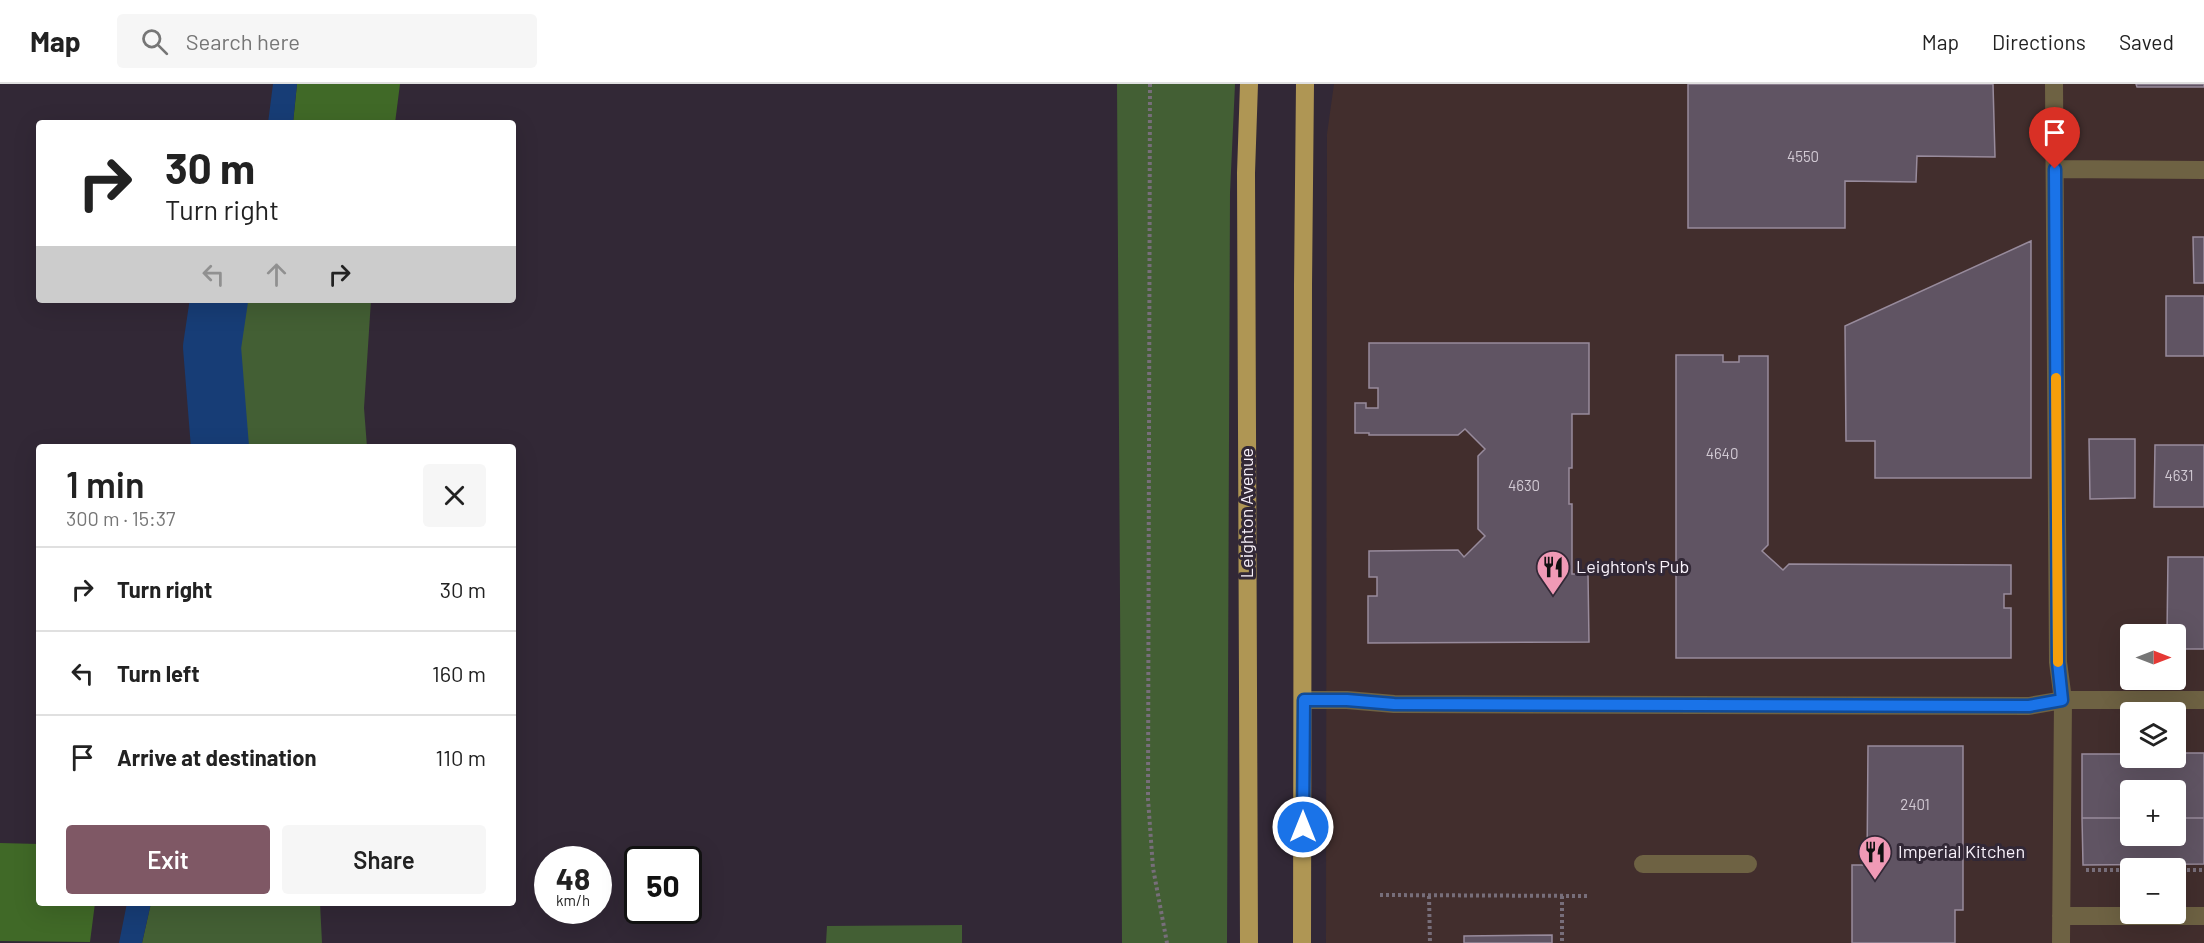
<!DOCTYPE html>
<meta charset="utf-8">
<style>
:root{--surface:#fff;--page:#f6f6f6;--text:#222;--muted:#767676;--line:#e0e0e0;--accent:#7f5865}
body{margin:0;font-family:Barlow,sans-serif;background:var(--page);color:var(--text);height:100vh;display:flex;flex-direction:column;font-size:22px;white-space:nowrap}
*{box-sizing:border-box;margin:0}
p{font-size:20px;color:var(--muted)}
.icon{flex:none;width:33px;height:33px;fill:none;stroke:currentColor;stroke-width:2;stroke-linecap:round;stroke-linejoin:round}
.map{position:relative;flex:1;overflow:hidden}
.panel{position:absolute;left:36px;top:360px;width:480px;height:462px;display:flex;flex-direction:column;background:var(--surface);border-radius:6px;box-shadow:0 6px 24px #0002}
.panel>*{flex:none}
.hud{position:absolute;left:36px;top:36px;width:480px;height:183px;border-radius:6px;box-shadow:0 6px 24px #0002;background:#fff;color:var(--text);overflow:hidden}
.needle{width:39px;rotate:90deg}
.buttons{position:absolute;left:2120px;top:540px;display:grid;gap:12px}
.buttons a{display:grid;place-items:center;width:66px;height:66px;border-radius:6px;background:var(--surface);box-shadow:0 6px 24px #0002;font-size:30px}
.speed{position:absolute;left:534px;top:762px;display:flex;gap:12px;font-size:30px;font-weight:700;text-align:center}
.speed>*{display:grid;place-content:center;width:78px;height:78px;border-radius:50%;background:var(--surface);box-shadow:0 6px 24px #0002;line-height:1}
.speed small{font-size:15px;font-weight:400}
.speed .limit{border:3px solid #111;border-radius:9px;background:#fff;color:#111}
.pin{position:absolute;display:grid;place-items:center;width:51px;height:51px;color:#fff;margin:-62px -26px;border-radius:50% 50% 50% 0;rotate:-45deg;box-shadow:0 0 6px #0007}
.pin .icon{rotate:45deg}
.me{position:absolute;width:66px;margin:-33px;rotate:0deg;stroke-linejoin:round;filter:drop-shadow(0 0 4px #0008)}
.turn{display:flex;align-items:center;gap:21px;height:126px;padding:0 30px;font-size:27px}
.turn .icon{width:78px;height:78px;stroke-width:2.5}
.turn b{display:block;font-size:42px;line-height:51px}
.lanes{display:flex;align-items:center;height:57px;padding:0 30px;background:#0003;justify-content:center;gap:30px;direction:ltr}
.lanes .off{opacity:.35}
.round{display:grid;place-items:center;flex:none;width:63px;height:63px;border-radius:6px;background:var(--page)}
.head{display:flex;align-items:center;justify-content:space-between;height:102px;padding:0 30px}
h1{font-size:36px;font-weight:600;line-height:45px}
.cta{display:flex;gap:12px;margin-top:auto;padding:12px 30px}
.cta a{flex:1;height:69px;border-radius:6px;background:var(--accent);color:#fff;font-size:24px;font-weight:600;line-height:69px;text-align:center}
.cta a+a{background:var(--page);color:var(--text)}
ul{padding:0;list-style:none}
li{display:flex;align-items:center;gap:18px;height:84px;padding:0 30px;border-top:2px solid var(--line)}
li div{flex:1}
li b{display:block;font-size:22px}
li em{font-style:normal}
header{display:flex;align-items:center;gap:36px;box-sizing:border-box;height:84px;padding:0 30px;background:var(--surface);border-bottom:2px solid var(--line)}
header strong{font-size:28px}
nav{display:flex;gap:33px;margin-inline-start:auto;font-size:21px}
.search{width:420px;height:54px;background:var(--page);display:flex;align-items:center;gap:15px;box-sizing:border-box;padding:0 21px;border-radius:6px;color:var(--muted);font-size:22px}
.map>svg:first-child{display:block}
</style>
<header>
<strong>Map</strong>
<div class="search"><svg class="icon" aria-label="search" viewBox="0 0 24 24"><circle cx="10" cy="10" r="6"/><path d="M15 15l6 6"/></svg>Search here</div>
<nav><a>Map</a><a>Directions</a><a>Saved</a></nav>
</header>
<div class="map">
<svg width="2204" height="859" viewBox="0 0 2204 859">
<rect width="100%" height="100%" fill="#322836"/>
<path fill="#422e2d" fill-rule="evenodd" d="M 1334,0 L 2204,0 L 2204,859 L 1326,859 L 1327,50 ZM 2130,550 L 2175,550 L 2175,596 L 2130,596 ZM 2130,628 L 2175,628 L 2175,674 L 2130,674 ZM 2130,706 L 2175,706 L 2175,752 L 2130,752 ZM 2130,784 L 2175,784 L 2175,830 L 2130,830 Z"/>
<path fill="#435f34" d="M 1117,0 L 1235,0 L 1230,109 L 1227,859 L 1122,859 Z
M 226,216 L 371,216 L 364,324 L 367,363 L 232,363 Z
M 151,819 L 320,819 L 322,859 L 142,859 Z
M 962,841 L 962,859 L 826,859 L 827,842 Z"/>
<path fill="#406927" d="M 297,0 L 400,0 L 395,39 L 293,39 Z
M 0,759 L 39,760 L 39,819 L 95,819 L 90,858 L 0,857 Z"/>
<path fill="#173d76" d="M 273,0 L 297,0 L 293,39 L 268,39 Z
M 209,216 L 226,216 L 231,363 L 218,363 Z
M 127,819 L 151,819 L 142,859 L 119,859 Z"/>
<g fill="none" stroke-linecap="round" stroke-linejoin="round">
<path stroke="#173d76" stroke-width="58" d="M 219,216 L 212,263 L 220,363"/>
</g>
<path fill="#605463" stroke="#988b9c" stroke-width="1.5" d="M 1688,0 L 1993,0 L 1995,73 L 1917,72 L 1916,98 L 1845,97 L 1845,144 L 1688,144 Z
M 2136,0 L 2204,0 L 2204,3 L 2137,3 Z
M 2193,153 L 2204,153 L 2204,199 L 2194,199 Z
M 2031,157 L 2031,394 L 1875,394 L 1875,357 L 1846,357 L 1845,242 Z
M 2166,212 L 2204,212 L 2204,272 L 2166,272 Z
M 1369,259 L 1589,259 L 1589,330 L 1572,330 L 1572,384 L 1569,384 L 1569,420 L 1572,420 L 1572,490 L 1588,490 L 1589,558 L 1368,559 L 1368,512 L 1377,512 L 1377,493 L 1369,493 L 1369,467 L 1458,466 L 1464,473 L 1485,452 L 1478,445 L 1478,372 L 1485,365 L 1465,345 L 1458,351 L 1369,351 L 1369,349 L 1355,349 L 1355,319 L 1366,319 L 1366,324 L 1378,324 L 1378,304 L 1369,304 Z
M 1676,271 L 1723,271 L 1723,278 L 1739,278 L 1739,272 L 1768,272 L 1768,461 L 1762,467 L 1783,486 L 1789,480 L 2011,481 L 2011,510 L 2004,510 L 2004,524 L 2011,524 L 2011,574 L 1676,574 Z
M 2089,355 L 2135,355 L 2135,414 L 2090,415 Z
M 2155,361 L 2204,361 L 2204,423 L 2154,423 Z
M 2168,473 L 2204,473 L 2204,565 L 2175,565 L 2175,550 L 2167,550 Z
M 1868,662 L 1963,662 L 1963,826 L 1955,826 L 1955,859 L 1852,859 L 1852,781 L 1867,781 Z
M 2175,669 L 2204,669 L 2204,734 L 2175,734 L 2175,706 L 2130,706 L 2130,734 L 2082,734 L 2082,670 L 2130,670 L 2130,674 L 2175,674 Z
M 2082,734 L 2130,734 L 2130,752 L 2175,752 L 2175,734 L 2204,734 L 2204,780 L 2083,781 Z
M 1552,851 L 1552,859 L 1464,859 L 1464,852 Z"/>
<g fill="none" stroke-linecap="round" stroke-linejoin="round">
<path stroke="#776e7a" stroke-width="4" stroke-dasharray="3 3" stroke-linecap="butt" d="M 1150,0 L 1148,715 L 1153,784 L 1167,859
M 2086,786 L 2130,786
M 2175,786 L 2204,786
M 1380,811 L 1590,812
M 1429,812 L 1430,859
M 1562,812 L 1562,859"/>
<path stroke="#6e6243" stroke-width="18" d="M 2054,0 L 2058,578 L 2063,616 L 2061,859
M 2055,85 L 2204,86
M 1303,616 L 1347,616 L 1394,620 L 2029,622 L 2063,616 L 2204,616
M 1643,780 L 1748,780
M 2061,832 L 2204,832"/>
<path stroke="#af9654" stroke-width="18" d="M 1249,859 L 1246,89 L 1249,0
M 1302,859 L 1303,201 L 1305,0"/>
</g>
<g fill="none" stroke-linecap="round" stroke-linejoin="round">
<g stroke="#114b97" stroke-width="15">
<path id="route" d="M 1303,743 L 1304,616 L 1347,616 L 1394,620 L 2029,622 L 2062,616 L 2058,578 L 2055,85"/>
</g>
<use href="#route" stroke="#1a73e8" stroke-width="10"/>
<path stroke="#f59e0b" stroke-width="10" d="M 2056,294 L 2058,578"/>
</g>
<defs>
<g id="restaurant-pin" transform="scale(1.725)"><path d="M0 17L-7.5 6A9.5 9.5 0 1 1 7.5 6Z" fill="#f09ab6" stroke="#322836"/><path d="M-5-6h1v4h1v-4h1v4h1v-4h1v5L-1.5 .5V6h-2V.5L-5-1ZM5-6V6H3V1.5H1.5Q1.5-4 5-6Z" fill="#111"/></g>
</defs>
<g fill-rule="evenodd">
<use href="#restaurant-pin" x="1553" y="483"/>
<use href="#restaurant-pin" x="1875" y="768"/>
</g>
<g text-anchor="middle" stroke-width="6" stroke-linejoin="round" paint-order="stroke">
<g font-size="15" fill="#d2cad4">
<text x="1803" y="78">4550</text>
<text x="1722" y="375">4640</text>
<text x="2179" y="397">4631</text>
<text x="1524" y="407">4630</text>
<text x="1915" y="726">2401</text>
</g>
<g font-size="18" fill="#f8f1fa" stroke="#322836">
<text transform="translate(1247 429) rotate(-90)" y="6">Leighton Avenue</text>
</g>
<g font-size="18" fill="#f8f1fa" stroke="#322836" text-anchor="start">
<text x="1576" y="489">Leighton's Pub</text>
<text x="1898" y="774">Imperial Kitchen</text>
</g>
</g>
</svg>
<div class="buttons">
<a><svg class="needle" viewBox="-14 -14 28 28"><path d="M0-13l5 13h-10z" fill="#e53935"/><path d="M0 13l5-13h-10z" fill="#767676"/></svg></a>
<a><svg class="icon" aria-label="layers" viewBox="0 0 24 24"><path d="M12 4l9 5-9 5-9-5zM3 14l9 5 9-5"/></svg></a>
<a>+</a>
<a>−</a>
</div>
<div class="speed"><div>48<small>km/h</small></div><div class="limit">50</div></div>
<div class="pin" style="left:2055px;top:85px;background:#d93025"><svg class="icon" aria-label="arrive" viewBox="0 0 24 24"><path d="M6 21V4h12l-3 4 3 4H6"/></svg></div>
<svg class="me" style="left:1303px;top:743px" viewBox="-20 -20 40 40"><circle r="17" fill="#1a73e8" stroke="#fff" stroke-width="3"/><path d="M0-11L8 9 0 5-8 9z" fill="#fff"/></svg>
<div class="hud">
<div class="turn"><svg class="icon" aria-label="right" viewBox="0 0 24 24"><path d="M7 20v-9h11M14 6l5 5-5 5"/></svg><div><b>30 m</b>Turn right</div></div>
<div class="lanes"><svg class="icon off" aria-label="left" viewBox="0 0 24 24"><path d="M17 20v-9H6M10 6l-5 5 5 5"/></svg><svg class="icon off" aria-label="ahead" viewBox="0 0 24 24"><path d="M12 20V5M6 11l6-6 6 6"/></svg><svg class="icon" aria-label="right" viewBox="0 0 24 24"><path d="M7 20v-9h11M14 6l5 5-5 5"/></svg></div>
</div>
<section class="panel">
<div class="head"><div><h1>1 min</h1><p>300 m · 15:37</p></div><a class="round"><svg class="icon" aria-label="close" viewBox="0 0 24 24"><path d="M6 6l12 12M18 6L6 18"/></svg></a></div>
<ul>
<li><svg class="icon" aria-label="right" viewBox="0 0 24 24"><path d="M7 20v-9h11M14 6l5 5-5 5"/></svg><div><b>Turn right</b></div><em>30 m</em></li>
<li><svg class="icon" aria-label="left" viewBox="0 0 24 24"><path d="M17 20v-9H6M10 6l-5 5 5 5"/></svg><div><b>Turn left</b></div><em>160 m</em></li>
<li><svg class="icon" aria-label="arrive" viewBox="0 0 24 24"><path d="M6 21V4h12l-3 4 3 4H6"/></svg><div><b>Arrive at destination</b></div><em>110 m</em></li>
</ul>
<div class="cta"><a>Exit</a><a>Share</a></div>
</section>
</div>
